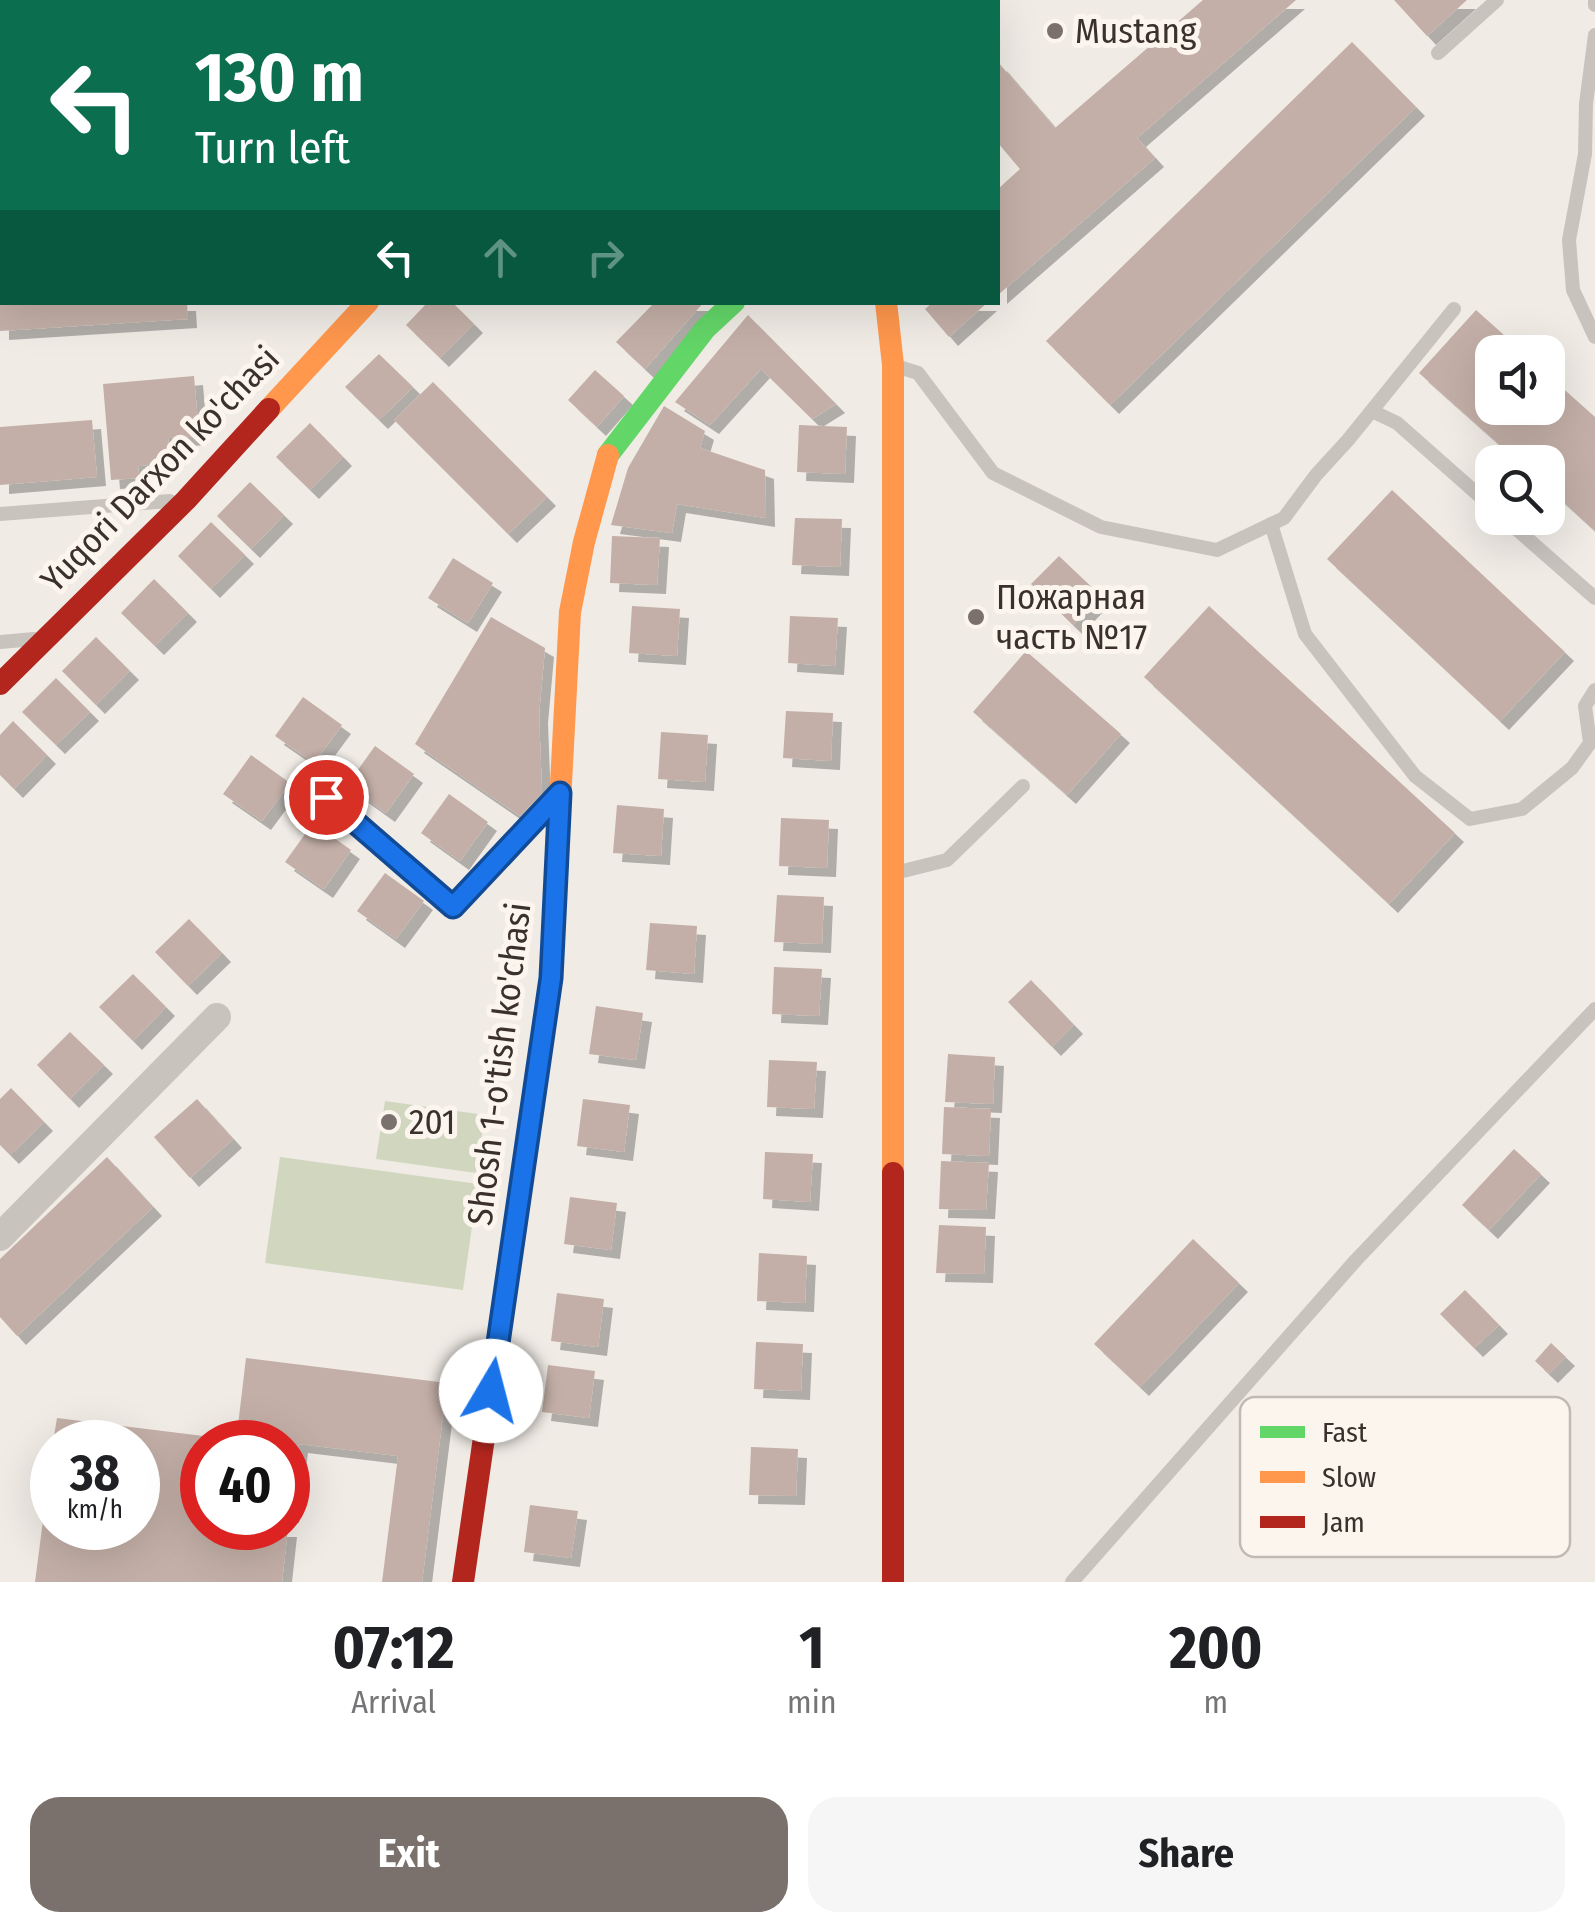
<!DOCTYPE html>
<meta charset="utf-8">
<style>
:root{--surface:#fff;--page:#f6f6f6;--text:#202124;--muted:#757577;--accent:#7a716c}
body{margin:0;font-family:"Fira Sans Condensed",sans-serif;background:var(--page);color:var(--text);height:100vh;display:flex;flex-direction:column;font-size:38px;white-space:nowrap}
*{box-sizing:border-box;margin:0}
p{font-size:32px;color:var(--muted)}
.icon{flex:none;width:55px;height:55px;fill:none;stroke:currentColor;stroke-width:2;stroke-linecap:round;stroke-linejoin:round}
.map{position:relative;height:1582px;overflow:hidden}
.drawer{display:flex;flex-direction:column;background:var(--surface);flex:1}
.drawer>*{flex:none}
.guide{position:absolute;left:0px;top:0px;width:1000px;height:305px;box-shadow:0 10px 40px #0002;background:#0b6e4f;color:#fff;overflow:hidden}
.controls{position:absolute;left:1475px;top:335px;display:grid;gap:20px}
.controls a{display:grid;place-items:center;width:90px;height:90px;border-radius:20px;background:var(--surface);box-shadow:0 10px 40px #0002;font-size:50px}
.speed{position:absolute;left:30px;top:1420px;display:flex;gap:20px;font-size:50px;font-weight:700;text-align:center}
.speed>*{display:grid;place-content:center;width:130px;height:130px;border-radius:50%;background:var(--surface);box-shadow:0 10px 40px #0002;line-height:1}
.speed small{font-size:25px;font-weight:400}
.speed .limit{border:15px solid #d22;background:#fff;color:#111}
.pin{position:absolute;display:grid;place-items:center;width:85px;height:85px;color:#fff;margin:-42px;border:5px solid #fff;border-radius:50%;box-shadow:0 2px 10px #0007}
.me{position:absolute;width:110px;margin:-55px;rotate:8deg;stroke-linejoin:round;filter:drop-shadow(0 0 8px #0008)}
.turn{display:flex;align-items:center;gap:35px;height:210px;padding:0 30px;font-size:45px}
.turn .icon{width:130px;height:130px;stroke-width:2.5}
.turn b{display:block;font-size:70px;line-height:85px}
.lanes{display:flex;align-items:center;height:95px;padding:0 30px;background:#0003;justify-content:center;gap:50px;direction:ltr}
.lanes .off{opacity:.35}
.eta{display:flex;justify-content:space-evenly;align-items:center;height:170px;text-align:center}
.eta b{font-size:60px;font-weight:700;line-height:70px}
.button{display:flex;gap:20px;margin-top:auto;padding:20px 30px}
.button a{flex:1;height:115px;border-radius:30px;background:var(--accent);color:#fff;font-size:40px;font-weight:700;line-height:115px;text-align:center}
.button a+a{background:var(--page);color:var(--text)}
.map>svg:first-child{display:block}
</style>
<div class="map">
<svg width="1595" height="1582" viewBox="0 0 1595 1582">
<defs>
<filter id="shadow"><feDropShadow dx="9" dy="9" stdDeviation="0" flood-color="#0004"/></filter>
</defs>
<rect width="100%" height="100%" fill="#f0ebe5"/>
<path fill="#d1d6bf" d="M 385,1101 L 485,1115 L 476,1173 L 376,1159 Z
M 280,1157 L 478,1184 L 463,1290 L 265,1263 Z"/>
<path fill="#c3afa7" filter="url(#shadow)" d="M 1203,0 L 1296,0 L 1137,138 L 1155,158 L 998,295 L 998,189 L 1020,169 L 998,143 L 998,62 L 1055,128 Z
M 1394,0 L 1467,0 L 1427,36 Z
M 1352,42 L 1416,107 L 1110,405 L 1046,341 Z
M 0,302 L 187,302 L 188,319 L 0,331 Z
M 428,302 L 452,302 L 474,324 L 440,358 L 406,325 Z
M 655,302 L 704,302 L 645,369 L 616,342 Z
M 933,302 L 988,302 L 949,337 L 925,309 Z
M 1476,310 L 1523,352 L 1492,352 L 1492,408 L 1548,408 L 1548,375 L 1595,417 L 1595,531 L 1548,488 L 1548,462 L 1519,462 L 1419,373 Z
M 748,315 L 836,404 L 812,419 L 761,369 L 710,425 L 675,402 Z
M 379,354 L 413,387 L 379,420 L 345,387 Z
M 595,370 L 624,396 L 597,427 L 568,400 Z
M 194,376 L 199,436 L 168,438 L 170,463 L 138,466 L 139,478 L 111,480 L 103,384 Z
M 433,382 L 547,497 L 508,534 L 394,420 Z
M 664,406 L 705,431 L 700,448 L 765,470 L 766,518 L 677,504 L 672,533 L 611,525 L 628,468 Z
M 92,420 L 97,477 L 0,485 L 0,427 Z
M 310,423 L 343,457 L 310,490 L 276,457 Z
M 799,425 L 847,427 L 845,474 L 797,472 Z
M 250,482 L 284,515 L 251,549 L 217,516 Z
M 1392,490 L 1565,652 L 1500,721 L 1327,559 Z
M 795,518 L 842,519 L 840,567 L 792,565 Z
M 211,522 L 245,555 L 211,589 L 178,556 Z
M 612,536 L 660,538 L 657,585 L 610,583 Z
M 1059,556 L 1101,596 L 1073,625 L 1031,584 Z
M 453,558 L 493,583 L 468,623 L 428,598 Z
M 154,579 L 188,613 L 155,646 L 121,613 Z
M 632,606 L 680,609 L 677,656 L 629,653 Z
M 1209,606 L 1455,833 L 1389,904 L 1144,677 Z
M 790,616 L 838,618 L 835,666 L 788,663 Z
M 491,617 L 545,648 L 539,714 L 542,793 L 520,816 L 415,744 Z
M 96,637 L 130,671 L 96,705 L 62,671 Z
M 1026,651 L 1121,734 L 1067,795 L 973,712 Z
M 56,678 L 90,712 L 56,745 L 22,712 Z
M 303,697 L 342,725 L 314,763 L 275,736 Z
M 786,711 L 833,713 L 831,761 L 783,758 Z
M 13,721 L 47,755 L 14,789 L 0,775 L 0,735 Z
M 661,732 L 708,735 L 705,782 L 658,779 Z
M 375,746 L 414,774 L 386,813 L 347,785 Z
M 251,755 L 290,783 L 262,821 L 223,794 Z
M 449,794 L 488,822 L 460,861 L 421,833 Z
M 617,805 L 664,809 L 661,856 L 613,853 Z
M 781,818 L 829,820 L 827,868 L 779,866 Z
M 313,823 L 351,850 L 324,889 L 285,862 Z
M 385,873 L 424,901 L 396,939 L 357,911 Z
M 777,895 L 824,897 L 822,944 L 774,942 Z
M 189,919 L 222,953 L 188,986 L 155,952 Z
M 650,923 L 697,926 L 694,974 L 646,970 Z
M 774,967 L 822,969 L 819,1016 L 772,1014 Z
M 133,974 L 166,1007 L 133,1041 L 99,1007 Z
M 1031,980 L 1074,1025 L 1052,1047 L 1008,1002 Z
M 596,1006 L 643,1013 L 636,1060 L 589,1054 Z
M 70,1032 L 104,1065 L 70,1099 L 37,1065 Z
M 948,1054 L 995,1057 L 993,1104 L 945,1102 Z
M 769,1060 L 817,1062 L 814,1109 L 767,1107 Z
M 11,1088 L 44,1122 L 10,1155 L 0,1145 L 0,1099 Z
M 197,1099 L 233,1139 L 190,1178 L 154,1137 Z
M 583,1099 L 630,1105 L 624,1152 L 577,1146 Z
M 944,1107 L 991,1109 L 989,1156 L 942,1154 Z
M 1514,1149 L 1541,1174 L 1489,1230 L 1462,1205 Z
M 765,1152 L 813,1154 L 810,1202 L 763,1199 Z
M 107,1157 L 153,1207 L 17,1336 L 0,1317 L 0,1259 Z
M 941,1161 L 989,1163 L 986,1210 L 939,1209 Z
M 570,1197 L 617,1203 L 611,1250 L 564,1244 Z
M 939,1225 L 986,1227 L 984,1274 L 936,1273 Z
M 1193,1239 L 1239,1283 L 1140,1387 L 1094,1344 Z
M 759,1253 L 807,1256 L 805,1303 L 757,1301 Z
M 1465,1290 L 1499,1325 L 1474,1348 L 1440,1314 Z
M 557,1293 L 604,1299 L 598,1347 L 551,1341 Z
M 756,1342 L 803,1344 L 801,1391 L 754,1389 Z
M 1551,1343 L 1566,1357 L 1549,1374 L 1535,1361 Z
M 246,1358 L 447,1383 L 422,1582 L 382,1582 L 398,1456 L 299,1444 L 290,1514 L 288,1514 L 288,1442 L 236,1442 Z
M 548,1365 L 595,1371 L 589,1418 L 542,1412 Z
M 57,1418 L 236,1440 L 236,1442 L 202,1442 L 202,1528 L 288,1528 L 282,1582 L 35,1582 L 50,1467 L 52,1467 L 52,1528 L 138,1528 L 138,1442 L 53,1442 Z
M 751,1447 L 798,1449 L 796,1496 L 749,1495 Z
M 530,1505 L 578,1511 L 571,1558 L 524,1552 Z"/>
<g fill="none" stroke-linecap="round" stroke-linejoin="round">
<path stroke="#c9c3be" stroke-width="14" d="M 51,0 L 52,2
M 1595,0 L 1595,5
M 1595,35 L 1586,104 L 1585,154 L 1569,240 L 1573,290 L 1595,337
M 1438,53 L 1497,0
M 899,367 L 918,373 L 993,473 L 1101,527 L 1217,550 L 1284,518 L 1316,475 L 1348,440 L 1454,309
M 1372,411 L 1397,423 L 1492,507
M 0,514 L 170,501
M 1504,518 L 1595,598
M 1271,524 L 1305,634 L 1415,776 L 1470,819 L 1522,809 L 1572,768 L 1590,743 L 1585,706 L 1595,690
M 0,642 L 34,639
M 326,797 L 453,907 L 550,804
M 895,873 L 947,860 L 1023,786
M 1072,1582 L 1356,1260 L 1595,1009"/>
<path stroke="#c9c3be" stroke-width="28" d="M 253,0 L 256,2
M 738,0 L 740,2
M 855,0 L 855,2
M 0,1237 L 217,1017"/>
<path stroke="#63d668" stroke-width="22" d="M 608,455 L 705,329 L 734,302"/>
<path stroke="#ff974d" stroke-width="22" d="M 418,2 L 430,0
M 0,54 L 2,54
M 0,98 L 2,98
M 886,302 L 893,365 L 893,1173
M 269,409 L 368,302
M 557,860 L 570,612 L 584,542 L 608,455"/>
<path stroke="#b3261e" stroke-width="22" d="M 614,2 L 623,0
M 0,684 L 186,500 L 269,409
M 893,1173 L 893,1582
M 463,1582 L 551,977 L 557,860"/>
</g>
<g fill="none" stroke-linecap="round" stroke-linejoin="round">
<g stroke="#114b97" stroke-width="25">
<path id="route" d="M 326,797 L 453,907 L 560,793 L 551,978 L 491,1391"/>
</g>
<use href="#route" stroke="#1a73e8" stroke-width="18"/>
</g>
<g fill="#7a716c" stroke="#fbf5ee" stroke-width="4">
<circle cx="1055" cy="31" r="10"/>
<circle cx="976" cy="617" r="10"/>
<circle cx="389" cy="1122" r="10"/>
</g>
<g text-anchor="middle" stroke-width="10" stroke-linejoin="round" paint-order="stroke">
<g font-size="35" fill="#3b302b" stroke="#fbf5ee" text-anchor="start">
<text x="1075" y="43">Mustang</text>
<text x="996" y="609">Пожарная<tspan x="996" dy="40">часть №17</tspan></text>
<text x="409" y="1134">201</text>
</g>
<g font-size="35" fill="#3b302b" stroke="#fbf5ee">
<text transform="translate(160 469) rotate(-46)" y="12">Yuqori Darxon ko'chasi</text>
<text transform="translate(499 1064) rotate(-83)" y="12">Shosh 1-o'tish ko'chasi</text>
</g>
</g>
<rect x="1240" y="1397" width="330" height="160" rx="15" fill="#fbf5ee" stroke="#c1bab4" stroke-width="2.5"/>
<rect x="1260" y="1426" width="45" height="12" fill="#63d668"/>
<rect x="1260" y="1471" width="45" height="12" fill="#ff974d"/>
<rect x="1260" y="1516" width="45" height="12" fill="#b3261e"/>
<g font-size="28" fill="#3b302b">
<text x="1322" y="1442">Fast</text>
<text x="1322" y="1487">Slow</text>
<text x="1322" y="1532">Jam</text>
</g>
</svg>
<div class="controls">
<a><svg class="icon" aria-label="sound" viewBox="0 0 24 24"><path d="M4 9h4l5-4v14l-5-4H4zM17 9q2 3 0 6"/></svg></a>
<a><svg class="icon" aria-label="search" viewBox="0 0 24 24"><circle cx="10" cy="10" r="6"/><path d="M15 15l6 6"/></svg></a>
</div>
<div class="speed"><div>38<small>km/h</small></div><div class="limit">40</div></div>
<div class="pin" style="left:326px;top:797px;background:#d93025"><svg class="icon" aria-label="arrive" viewBox="0 0 24 24"><path d="M6 21V4h12l-3 4 3 4H6"/></svg></div>
<svg class="me" style="left:491px;top:1391px" viewBox="-20 -20 40 40"><circle r="19" fill="#fff"/><path d="M0-13L10 11 0 6-10 11z" fill="#1a73e8"/></svg>
<div class="guide">
<div class="turn"><svg class="icon" aria-label="left" viewBox="0 0 24 24"><path d="M17 20v-9H6M10 6l-5 5 5 5"/></svg><div><b>130 m</b>Turn left</div></div>
<div class="lanes"><svg class="icon" aria-label="left" viewBox="0 0 24 24"><path d="M17 20v-9H6M10 6l-5 5 5 5"/></svg><svg class="icon off" aria-label="ahead" viewBox="0 0 24 24"><path d="M12 20V5M6 11l6-6 6 6"/></svg><svg class="icon off" aria-label="right" viewBox="0 0 24 24"><path d="M7 20v-9h11M14 6l5 5-5 5"/></svg></div>
</div>
</div>
<section class="drawer">
<div class="eta">
<div><b>07:12</b><p>Arrival</p></div>
<div><b>1</b><p>min</p></div>
<div><b>200</b><p>m</p></div>
</div>
<div class="button"><a>Exit</a><a>Share</a></div>
</section>
